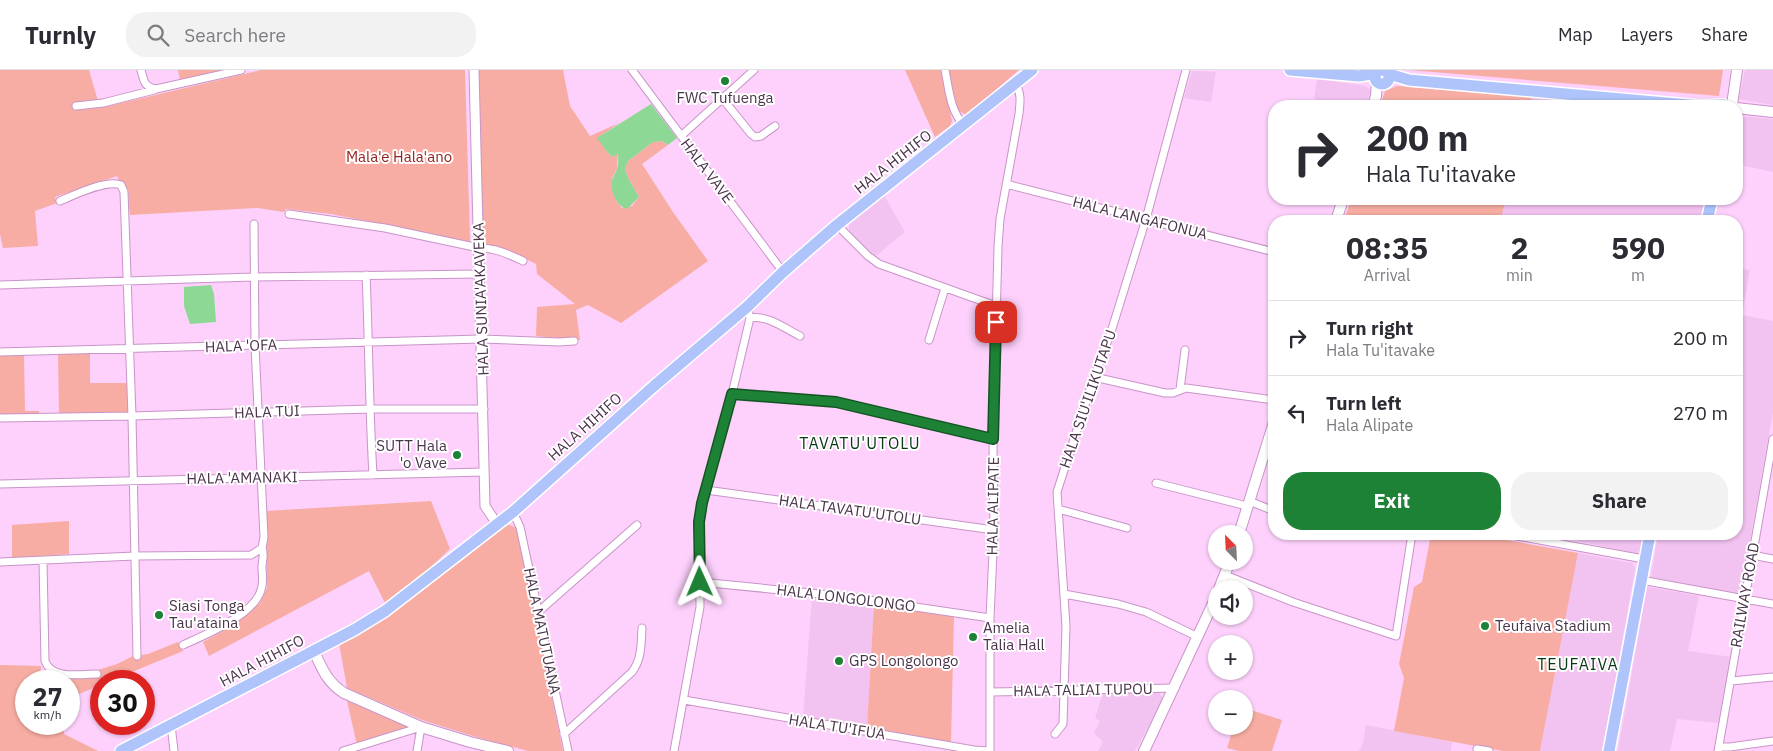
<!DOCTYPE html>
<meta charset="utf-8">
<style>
:root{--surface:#fff;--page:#f2f2f3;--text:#2b2b33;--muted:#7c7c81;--line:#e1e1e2;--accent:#1d8235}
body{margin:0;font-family:"IBM Plex Sans",sans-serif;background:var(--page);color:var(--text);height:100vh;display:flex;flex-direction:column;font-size:19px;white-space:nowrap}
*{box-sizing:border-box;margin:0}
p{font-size:16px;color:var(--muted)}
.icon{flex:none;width:28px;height:28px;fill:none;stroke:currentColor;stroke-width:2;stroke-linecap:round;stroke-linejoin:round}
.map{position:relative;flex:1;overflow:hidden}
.details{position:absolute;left:1268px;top:145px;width:475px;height:325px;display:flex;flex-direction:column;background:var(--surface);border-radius:20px;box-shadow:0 1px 4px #0004}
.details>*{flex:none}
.hud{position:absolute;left:1268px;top:30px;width:475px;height:105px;border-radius:20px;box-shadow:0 1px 4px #0004;background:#fff;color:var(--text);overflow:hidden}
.needle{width:32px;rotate:336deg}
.fabs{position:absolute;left:1208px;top:455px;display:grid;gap:10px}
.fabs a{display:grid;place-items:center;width:45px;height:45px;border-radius:50%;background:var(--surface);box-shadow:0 1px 4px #0004;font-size:25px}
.speed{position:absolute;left:15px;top:600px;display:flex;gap:10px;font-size:25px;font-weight:700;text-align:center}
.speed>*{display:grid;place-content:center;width:65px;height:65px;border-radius:50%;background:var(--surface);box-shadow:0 1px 4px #0004;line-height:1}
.speed small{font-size:12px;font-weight:400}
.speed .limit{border:8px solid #d22;background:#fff;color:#111}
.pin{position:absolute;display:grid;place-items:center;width:42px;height:42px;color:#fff;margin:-21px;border-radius:10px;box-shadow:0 2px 8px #0006}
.me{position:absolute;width:55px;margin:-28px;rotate:359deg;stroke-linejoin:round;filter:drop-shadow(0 0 4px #0008)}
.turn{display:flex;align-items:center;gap:18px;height:105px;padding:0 15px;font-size:22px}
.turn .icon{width:65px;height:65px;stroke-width:2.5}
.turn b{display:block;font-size:35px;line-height:42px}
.eta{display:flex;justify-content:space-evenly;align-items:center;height:85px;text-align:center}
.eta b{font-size:30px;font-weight:700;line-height:35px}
.cta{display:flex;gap:10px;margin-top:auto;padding:10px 15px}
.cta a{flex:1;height:58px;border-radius:20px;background:var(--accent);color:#fff;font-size:20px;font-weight:700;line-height:58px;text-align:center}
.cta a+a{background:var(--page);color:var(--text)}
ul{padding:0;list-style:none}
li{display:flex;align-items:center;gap:15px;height:75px;padding:0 15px;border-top:1px solid var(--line)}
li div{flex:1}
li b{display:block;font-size:19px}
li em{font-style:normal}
header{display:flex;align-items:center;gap:30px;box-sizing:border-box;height:70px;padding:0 25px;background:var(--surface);border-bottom:1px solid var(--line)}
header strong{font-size:24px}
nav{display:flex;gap:28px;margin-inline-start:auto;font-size:18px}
.search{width:350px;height:45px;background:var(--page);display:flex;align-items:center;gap:12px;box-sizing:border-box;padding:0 18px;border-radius:20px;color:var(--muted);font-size:19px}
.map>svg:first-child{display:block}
</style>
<header>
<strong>Turnly</strong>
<div class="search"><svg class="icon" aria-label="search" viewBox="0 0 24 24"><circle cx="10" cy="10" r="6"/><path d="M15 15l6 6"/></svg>Search here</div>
<nav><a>Map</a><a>Layers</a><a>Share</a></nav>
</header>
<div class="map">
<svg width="1773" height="681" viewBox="0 0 1773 681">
<rect width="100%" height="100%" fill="#fdd1fc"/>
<path fill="#f2c2f1" d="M 1745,0 L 1773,0 L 1773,35 L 1739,29 Z
M 1192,1 L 1216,2 L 1211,32 L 1184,28 Z
M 1317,9 L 1365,16 L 1371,20 L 1366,36 L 1341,36 L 1341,34 L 1314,29 Z
M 1397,16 L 1532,27 L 1616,36 L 1380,36 Z
M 1739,46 L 1773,49 L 1773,102 L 1736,94 L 1736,48 Z
M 884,125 L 905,162 L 872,189 L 849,162 L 849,153 Z
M 1351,129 L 1705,129 L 1701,151 L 1344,151 Z
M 1736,198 L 1750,200 L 1742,245 L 1773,251 L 1773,342 L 1741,520 L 1736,524 L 1654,511 L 1651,507 L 1658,464 L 1736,464 Z
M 1549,464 L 1643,464 L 1640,482 L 1635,484 Z
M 1578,483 L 1632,493 L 1635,499 L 1610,640 L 1602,681 L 1540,681 Z
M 1647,517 L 1699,526 L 1688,581 L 1732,587 L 1719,653 L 1677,649 L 1670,681 L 1618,681 Z
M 812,526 L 874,534 L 867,658 L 803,648 Z
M 1159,622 L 1163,629 L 1135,681 L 1098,681 L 1103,672 L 1094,663 L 1100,651 L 1095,648 L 1103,623 Z
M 1366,655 L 1452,672 L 1451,681 L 1359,681 L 1363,673 Z"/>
<path fill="#f7ada3" d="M 0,0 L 89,0 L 100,38 L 261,0 L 465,0 L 470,172 L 331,144 L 286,139 L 284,142 L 258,138 L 130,145 L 128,119 L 118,109 L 117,106 L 55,127 L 57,133 L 35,141 L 38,176 L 3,178 L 0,164 Z
M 178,0 L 231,0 L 180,10 Z
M 478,0 L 563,0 L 570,36 L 590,66 L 619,53 L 598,68 L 608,83 L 613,87 L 618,82 L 617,99 L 612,108 L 613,123 L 617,132 L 622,138 L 632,136 L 639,127 L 628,108 L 625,99 L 628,91 L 653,72 L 662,71 L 668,75 L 642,94 L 673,142 L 708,191 L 621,253 L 588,235 L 576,240 L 580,270 L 536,266 L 537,237 L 575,234 L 537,204 L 536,194 L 512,182 L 487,175 L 483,171 Z
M 905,0 L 941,0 L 952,51 L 950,56 L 935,67 Z
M 948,0 L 1019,0 L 968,44 L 964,44 L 958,40 Z
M 1409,0 L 1723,0 L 1719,26 Z
M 1397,16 L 1409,17 L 1532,27 L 1529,36 L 1380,36 L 1385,21 Z
M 1351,129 L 1506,129 L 1500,151 L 1344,151 Z
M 90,282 L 90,313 L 128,313 L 128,341 L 125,344 L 59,345 L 58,283 Z
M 0,284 L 24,284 L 25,341 L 39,341 L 40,351 L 0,352 Z
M 431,431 L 450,479 L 420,507 L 385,533 L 369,501 L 209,586 L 203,572 L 234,555 L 260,533 L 267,518 L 266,441 Z
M 69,451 L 69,484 L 12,488 L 12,455 Z
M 507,454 L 517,458 L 563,681 L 528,681 L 476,667 L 422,650 L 347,618 L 339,573 L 388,544 Z
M 1431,464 L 1474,464 L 1578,483 L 1540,681 L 1503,681 L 1394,661 L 1404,608 L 1399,594 L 1414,517 L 1422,512 Z
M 874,534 L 954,546 L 951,672 L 867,658 Z
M 178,572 L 183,581 L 110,611 L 101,611 L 101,615 L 69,628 L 69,611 L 26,611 L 26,654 L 63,654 L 64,664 L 98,681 L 0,681 L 0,595 L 41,596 L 40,606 L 97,607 L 98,600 L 117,594 L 133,586 L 148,584 Z
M 347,631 L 407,656 L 407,660 L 357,675 Z
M 1244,638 L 1282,650 L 1272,681 L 1239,681 L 1227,678 L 1234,656 L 1244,656 Z"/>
<path fill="#8cd894" d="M 651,34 L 677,68 L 668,75 L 662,71 L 653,72 L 628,91 L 625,99 L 628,108 L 639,127 L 627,139 C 616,136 610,121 612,110 C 613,106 616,103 617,99 C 619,94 618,88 618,83 L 613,87 L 608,83 L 597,68 Z
M 211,215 L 214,224 L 216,252 L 190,254 L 184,236 L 184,217 Z"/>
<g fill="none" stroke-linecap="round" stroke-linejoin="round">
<g stroke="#c994c8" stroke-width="9">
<path id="minor" d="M 141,0 C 144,11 144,17 156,19 L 241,0
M 632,0 L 783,202
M 945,0 C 949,19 950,41 964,55
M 722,28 L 751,64 L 755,67 L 761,66 L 775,56
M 76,36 L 103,33 L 154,20
M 681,66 L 754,0
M 1006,114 L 1274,182
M 60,131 C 74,125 107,109 121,115 L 124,122 L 132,346 L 137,586
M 289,144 L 385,158 L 479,178 C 496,178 508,184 523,191
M 837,155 L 868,186 L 879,194 L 996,236
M 366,205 C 369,272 369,338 373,405
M 0,215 L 253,207 L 479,204
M 750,248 C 768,245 784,258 800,266
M 929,270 L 945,218
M 0,282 L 481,269 L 559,272 L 574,271
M 1094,307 L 1165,323 L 1173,323 L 1186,318 L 1274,330
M 1180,319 L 1185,280
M 732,324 L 836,332 L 993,369
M 0,348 L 132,346 L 369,339 L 484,339
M 1156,413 L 1247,436
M 0,414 L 484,402
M 706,420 L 994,460
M 1249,431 L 1274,441
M 1058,439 L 1127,458
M 513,442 L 520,457 L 568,681
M 1506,464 L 1644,489
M 1752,485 L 1773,489
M 43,491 L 45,591 C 52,610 80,604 97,604
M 0,492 L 135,486 L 251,485 L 262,478 L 264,467 L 255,275 L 254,154
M 1225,505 L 1293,532 L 1396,566 L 1412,464
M 1641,510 L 1773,534
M 700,512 L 841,526 L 990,548
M 1064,524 L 1118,534 L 1146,542 L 1198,567
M 538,542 L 637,455
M 183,575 C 205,565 254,545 261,520 C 264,512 262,505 262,497 C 262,490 265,485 262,478
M 1731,611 L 1773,607
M 991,622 L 1175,618
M 684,630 L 974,680 L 990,681
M 171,655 L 174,681
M 564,664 L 632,602 C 642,589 641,574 642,558
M 1055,664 L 1063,654 L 1066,556 L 1057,422 L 1094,307 L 1111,262 L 1146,149 L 1186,0
M 1719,677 L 1730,677 L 1773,671
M 1477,679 L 1489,681
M 343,681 L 421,657 L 417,681
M 674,681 L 700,537 L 699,452 L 702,433 L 732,324 L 750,248 L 747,237
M 990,681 L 990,548 L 994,460 L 993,369 L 998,177 L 1000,149 L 1019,44 C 1020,33 1022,23 1015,14
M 1718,681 L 1773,369"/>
</g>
<g stroke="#c994c8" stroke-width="11">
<path id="tertiary" d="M 474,0 L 485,436 L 497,454"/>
</g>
<g stroke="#c994c8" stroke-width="12">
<path id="secondary" d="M 1732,35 L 1737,0
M 1373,36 L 1376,26 L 1377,13
M 1736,38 L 1773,42
M 1336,151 L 1343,129
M 1239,464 L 1274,352
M 1219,519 L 1230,491
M 314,581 C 322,599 327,612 344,623 L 421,657 L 470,672 L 508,681
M 1144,681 L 1216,527"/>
</g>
<g stroke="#fff" stroke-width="14">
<path id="primary" d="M1375 7a7 7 0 1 1 14 0a7 7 0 1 1-14 0Z
M 1290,0 L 1359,6 L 1376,3
M 1389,4 L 1409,10 L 1700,36 L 1723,35
M 1707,151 L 1712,129
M 121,681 L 354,560 L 385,541 L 513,442 L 654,316 L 747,237 L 783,202 L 837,155 L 1032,0
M 1609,681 L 1650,464"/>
</g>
<use href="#minor" stroke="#fff" stroke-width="7"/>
<use href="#tertiary" stroke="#fff" stroke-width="9"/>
<use href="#secondary" stroke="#fff" stroke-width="10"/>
<use href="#primary" stroke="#afc4fb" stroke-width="11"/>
</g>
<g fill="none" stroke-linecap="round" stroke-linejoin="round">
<g stroke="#135422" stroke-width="12">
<path id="route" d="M 700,512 L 699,452 L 702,433 L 732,324 L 836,332 L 993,369 L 996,252"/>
</g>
<use href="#route" stroke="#1d8235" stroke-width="9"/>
</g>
<g fill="#1d8235" stroke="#fff" stroke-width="2">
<circle cx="725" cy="11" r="5"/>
<circle cx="457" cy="385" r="5"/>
<circle cx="159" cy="545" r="5"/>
<circle cx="1485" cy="556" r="5"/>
<circle cx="973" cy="567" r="5"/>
<circle cx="839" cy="591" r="5"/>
</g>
<g text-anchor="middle" stroke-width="4" stroke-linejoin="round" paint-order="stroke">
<g font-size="15" fill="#4a344a" stroke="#fff" text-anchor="start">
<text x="725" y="33" text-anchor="middle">FWC Tufuenga</text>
<text x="447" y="381" text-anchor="end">SUTT Hala<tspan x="447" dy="17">'o Vave</tspan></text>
<text x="169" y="541">Siasi Tonga<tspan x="169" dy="17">Tau'ataina</tspan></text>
<text x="1495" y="561">Teufaiva Stadium</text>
<text x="983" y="563">Amelia<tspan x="983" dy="17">Talia Hall</tspan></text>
<text x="849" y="596">GPS Longolongo</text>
</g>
<g font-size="15" fill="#94221f" stroke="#fff">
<text x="399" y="92">Mala'e Hala'ano</text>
</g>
<g font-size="15" fill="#4a344a" stroke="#fff">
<text transform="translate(893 92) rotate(-38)" y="5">HALA HIHIFO</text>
<text transform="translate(707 101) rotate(53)" y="5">HALA VAVE</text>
<text transform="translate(1140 148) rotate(14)" y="5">HALA LANGAFONUA</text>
<text transform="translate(481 229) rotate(-92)" y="5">HALA SUNIA'AKAVEKA</text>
<text transform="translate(241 276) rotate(-2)" y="5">HALA 'OFA</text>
<text transform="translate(1088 329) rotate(-71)" y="5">HALA SIU'ILIKUTAPU</text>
<text transform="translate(267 342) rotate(-2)" y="5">HALA TUI</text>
<text transform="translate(585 357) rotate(-42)" y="5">HALA HIHIFO</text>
<text transform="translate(242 408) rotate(-1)" y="5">HALA 'AMANAKI</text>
<text transform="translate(993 436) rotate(-89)" y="5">HALA ALIPATE</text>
<text transform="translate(850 440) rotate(8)" y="5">HALA TAVATU'UTOLU</text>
<text transform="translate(1745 525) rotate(-80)" y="5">RAILWAY ROAD</text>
<text transform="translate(846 528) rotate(7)" y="5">HALA LONGOLONGO</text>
<text transform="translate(542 561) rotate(78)" y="5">HALA MATUTUANA</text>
<text transform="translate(262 591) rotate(-28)" y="5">HALA HIHIFO</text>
<text transform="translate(1083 620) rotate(-1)" y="5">HALA TALIAI TUPOU</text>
<text transform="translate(837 657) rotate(9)" y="5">HALA TU'IFUA</text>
</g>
<g font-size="16" letter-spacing="1" fill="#093914" stroke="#fff">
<text x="860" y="379">TAVATU'UTOLU</text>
<text x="1578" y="600">TEUFAIVA</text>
</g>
</g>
</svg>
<div class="fabs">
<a><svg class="needle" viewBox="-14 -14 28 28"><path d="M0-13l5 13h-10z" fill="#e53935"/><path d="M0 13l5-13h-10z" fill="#7c7c81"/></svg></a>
<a><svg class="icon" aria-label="sound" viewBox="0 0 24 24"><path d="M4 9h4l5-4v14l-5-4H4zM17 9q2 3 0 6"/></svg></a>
<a>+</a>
<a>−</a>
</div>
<div class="speed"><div>27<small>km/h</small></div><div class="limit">30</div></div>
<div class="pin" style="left:996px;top:252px;background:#d93025"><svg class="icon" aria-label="arrive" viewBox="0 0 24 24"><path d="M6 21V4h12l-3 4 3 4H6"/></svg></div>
<svg class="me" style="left:700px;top:512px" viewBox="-20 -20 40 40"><path d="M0-17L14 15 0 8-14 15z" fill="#1d8235" stroke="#fff" stroke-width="4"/></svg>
<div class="hud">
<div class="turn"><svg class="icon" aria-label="right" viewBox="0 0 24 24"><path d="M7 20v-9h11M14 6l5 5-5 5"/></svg><div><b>200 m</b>Hala Tu'itavake</div></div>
</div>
<section class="details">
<div class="eta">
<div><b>08:35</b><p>Arrival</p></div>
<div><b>2</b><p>min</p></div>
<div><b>590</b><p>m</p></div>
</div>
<ul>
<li><svg class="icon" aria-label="right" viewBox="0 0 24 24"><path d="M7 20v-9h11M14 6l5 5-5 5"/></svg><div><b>Turn right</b><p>Hala Tu'itavake</p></div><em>200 m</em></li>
<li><svg class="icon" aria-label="left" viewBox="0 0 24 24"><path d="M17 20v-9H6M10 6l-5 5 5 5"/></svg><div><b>Turn left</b><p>Hala Alipate</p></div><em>270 m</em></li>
</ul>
<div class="cta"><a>Exit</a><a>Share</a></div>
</section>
</div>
